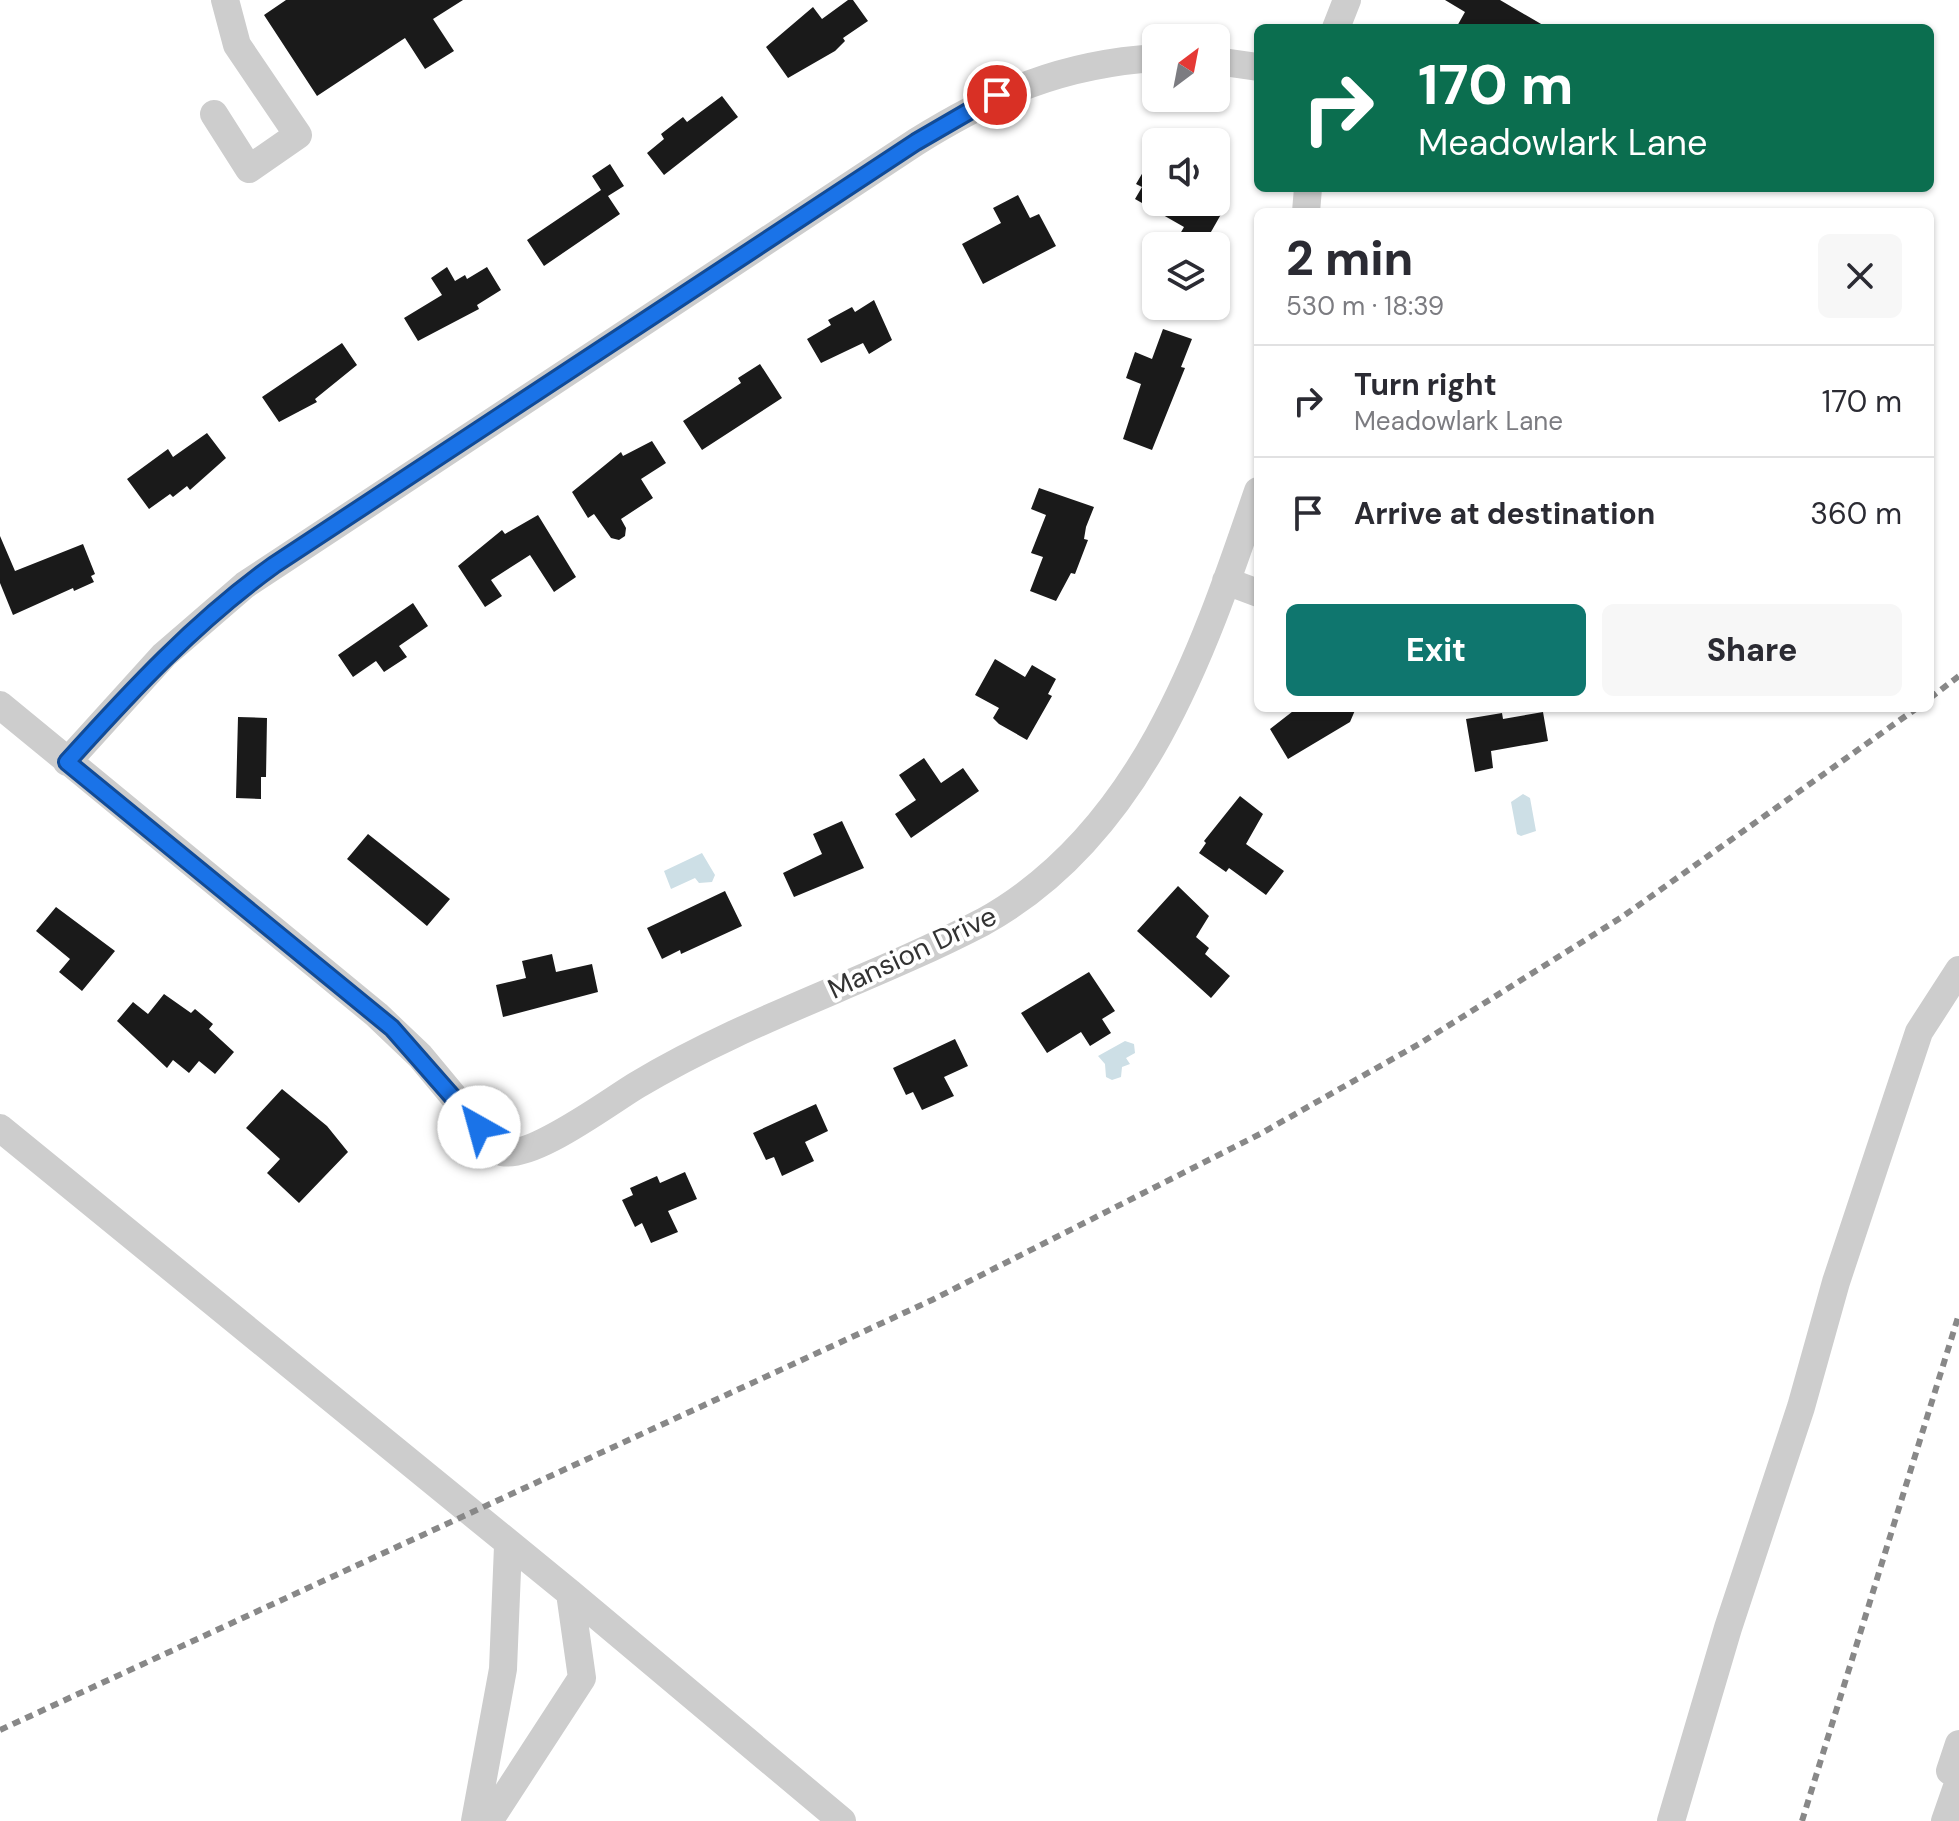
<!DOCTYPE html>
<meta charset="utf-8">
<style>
:root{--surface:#fff;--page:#f7f7f7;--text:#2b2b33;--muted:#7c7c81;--line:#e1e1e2;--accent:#0f766e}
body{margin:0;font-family:"DM Sans",sans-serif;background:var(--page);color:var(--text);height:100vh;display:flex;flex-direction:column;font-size:30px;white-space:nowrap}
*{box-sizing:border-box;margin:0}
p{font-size:26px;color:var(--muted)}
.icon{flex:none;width:44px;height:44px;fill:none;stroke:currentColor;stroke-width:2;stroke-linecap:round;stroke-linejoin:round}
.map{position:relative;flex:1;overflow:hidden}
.drawer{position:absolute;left:1254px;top:208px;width:680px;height:504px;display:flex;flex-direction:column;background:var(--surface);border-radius:12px;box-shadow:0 2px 6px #0004}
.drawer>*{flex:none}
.top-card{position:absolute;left:1254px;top:24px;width:680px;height:168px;border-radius:12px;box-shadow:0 2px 6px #0004;background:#0b6e4f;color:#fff;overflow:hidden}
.needle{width:52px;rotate:32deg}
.tools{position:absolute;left:1142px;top:24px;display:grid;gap:16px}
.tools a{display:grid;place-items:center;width:88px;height:88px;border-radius:12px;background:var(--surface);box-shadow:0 2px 6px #0004;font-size:40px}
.pin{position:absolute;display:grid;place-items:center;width:68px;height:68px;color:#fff;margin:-34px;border:4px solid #fff;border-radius:50%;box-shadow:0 2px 8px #0007}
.me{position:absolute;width:88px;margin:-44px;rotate:322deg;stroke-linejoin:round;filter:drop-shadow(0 0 6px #0008)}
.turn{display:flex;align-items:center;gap:28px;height:168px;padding:0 32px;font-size:36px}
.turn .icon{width:104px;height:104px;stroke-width:2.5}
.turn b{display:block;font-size:56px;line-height:68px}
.round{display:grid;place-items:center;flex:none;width:84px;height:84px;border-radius:12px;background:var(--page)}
.summary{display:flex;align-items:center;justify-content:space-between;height:136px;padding:0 32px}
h1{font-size:48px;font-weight:800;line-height:60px}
.cta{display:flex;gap:16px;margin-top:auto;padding:16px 32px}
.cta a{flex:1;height:92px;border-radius:12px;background:var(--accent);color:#fff;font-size:32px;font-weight:800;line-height:92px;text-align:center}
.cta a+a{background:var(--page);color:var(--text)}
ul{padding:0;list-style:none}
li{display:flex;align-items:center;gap:24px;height:112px;padding:0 32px;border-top:2px solid var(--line)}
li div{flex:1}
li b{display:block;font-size:30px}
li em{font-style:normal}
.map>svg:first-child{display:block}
</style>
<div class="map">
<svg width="1959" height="1821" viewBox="0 0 1959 1821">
<rect width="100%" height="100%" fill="#fff"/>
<path fill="#cddfe6" d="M 1523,794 L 1530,798 L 1536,831 L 1521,836 L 1517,834 L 1511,802 Z
M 702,853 L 715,875 L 712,882 L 699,883 L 695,878 L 671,889 L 664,871 Z
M 1125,1041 L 1134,1044 L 1135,1053 L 1126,1058 L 1130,1064 L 1122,1067 L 1121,1077 L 1112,1080 L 1106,1077 L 1105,1064 L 1098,1056 Z"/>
<path fill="#1a1a1a" d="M 286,0 L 463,0 L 433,19 L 454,51 L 425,69 L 405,38 L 317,96 L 264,15 Z
M 848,0 L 853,0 L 868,21 L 843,38 L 845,41 L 835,51 L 788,78 L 766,47 L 813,7 L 822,19 Z
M 1445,0 L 1500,0 L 1548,28 L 1456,28 L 1465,12 Z
M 722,96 L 738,117 L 664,175 L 647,153 L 664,139 L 661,134 L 683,117 L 687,122 Z
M 1156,150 L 1156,202 L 1228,202 L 1203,246 L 1173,246 L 1184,227 L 1135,199 L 1142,187 L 1136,184 Z
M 610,164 L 624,186 L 608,196 L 620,214 L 544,266 L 527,240 L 601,190 L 592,176 Z
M 1018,195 L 1030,218 L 1039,214 L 1056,246 L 983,284 L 962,244 L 1001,223 L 993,208 Z
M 447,267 L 455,281 L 465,275 L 467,279 L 487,267 L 501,290 L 477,305 L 479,309 L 418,341 L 404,318 L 442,295 L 431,278 Z
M 874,300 L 892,340 L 869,354 L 863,343 L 821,363 L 807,339 L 831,325 L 828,320 L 852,307 L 855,312 Z
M 1163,329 L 1192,339 L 1181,367 L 1185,368 L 1152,450 L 1123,439 L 1141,384 L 1126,378 L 1135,352 L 1152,359 Z
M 342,343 L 357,365 L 315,399 L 317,402 L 279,422 L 262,397 Z
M 760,364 L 782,398 L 702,450 L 683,421 L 741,383 L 738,378 Z
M 207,433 L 226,458 L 190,490 L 187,486 L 173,497 L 170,494 L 149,509 L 127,479 L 168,449 L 173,457 Z
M 652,441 L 666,463 L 641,479 L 653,498 L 621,519 L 626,528 L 625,536 L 619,540 L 611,538 L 594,514 L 588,518 L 572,492 L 621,452 L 623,456 Z
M 1039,488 L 1094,507 L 1086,527 L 1084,539 L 1088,540 L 1075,574 L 1071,573 L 1056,601 L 1030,591 L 1043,557 L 1031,553 L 1046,515 L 1031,509 Z
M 538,515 L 576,577 L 554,592 L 530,555 L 491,580 L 502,596 L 485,607 L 458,566 L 502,530 L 505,534 Z
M 0,536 L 15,571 L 83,544 L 95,574 L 91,576 L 94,582 L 74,591 L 73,588 L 13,615 L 0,583 Z
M 413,603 L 428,626 L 399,646 L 407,657 L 384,672 L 376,661 L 353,677 L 338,655 Z
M 995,659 L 1025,677 L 1032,665 L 1056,679 L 1048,694 L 1052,696 L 1027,740 L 999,724 L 993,718 L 999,708 L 975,695 Z
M 1297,708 L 1356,708 L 1350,722 L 1288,759 L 1270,729 Z
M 1543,712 L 1548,741 L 1491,751 L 1493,768 L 1475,772 L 1466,719 L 1502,713 L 1503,719 Z
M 238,717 L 267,718 L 266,777 L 261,777 L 261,799 L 236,798 Z
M 924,758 L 941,783 L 963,768 L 979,791 L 911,838 L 895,814 L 916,800 L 899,775 Z
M 1240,796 L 1263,814 L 1246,844 L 1284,871 L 1266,895 L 1229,868 L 1226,872 L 1199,853 L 1206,843 L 1204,841 Z
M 842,821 L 864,868 L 794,897 L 783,873 L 822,854 L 813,834 Z
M 368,834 L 450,899 L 427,926 L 347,859 Z
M 1178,886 L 1209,916 L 1196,937 L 1209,948 L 1205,954 L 1230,976 L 1211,998 L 1137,931 Z
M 725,891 L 742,926 L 681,954 L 680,950 L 662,959 L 647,928 Z
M 56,907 L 115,951 L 82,991 L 59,972 L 70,959 L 36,931 Z
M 552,954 L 556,972 L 592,964 L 598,992 L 503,1017 L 496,985 L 526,978 L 522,961 Z
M 1089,972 L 1115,1011 L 1102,1019 L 1111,1033 L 1090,1046 L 1081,1032 L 1047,1053 L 1021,1013 Z
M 164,994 L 191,1013 L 195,1009 L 213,1024 L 209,1029 L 234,1052 L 215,1074 L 199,1061 L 189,1073 L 173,1060 L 167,1068 L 117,1021 L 133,1002 L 148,1014 Z
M 955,1039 L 968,1066 L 944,1077 L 954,1096 L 922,1110 L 913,1092 L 906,1095 L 893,1068 Z
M 282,1089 L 327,1126 L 348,1152 L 299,1203 L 267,1173 L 280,1159 L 246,1128 Z
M 816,1104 L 828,1131 L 805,1142 L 814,1161 L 782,1176 L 774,1157 L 766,1160 L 753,1133 Z
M 685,1172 L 697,1199 L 668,1211 L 678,1232 L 651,1243 L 642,1223 L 635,1227 L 622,1200 L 633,1195 L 630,1188 L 657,1176 L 660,1183 Z"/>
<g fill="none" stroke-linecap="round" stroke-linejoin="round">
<path stroke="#cdcdcd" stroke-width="28" d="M 1336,28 L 1347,0
M 1216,61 L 1258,67
M 214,114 L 249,169 L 298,135 L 237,45 L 225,0
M 1306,212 L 1308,188
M 1226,581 L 1258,593
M 0,705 L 377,1015 L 420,1056 L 499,1151 C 527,1164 610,1101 637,1085 C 747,1019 870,981 983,922 C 1142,834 1203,652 1258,491
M 67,762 L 164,655 L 245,585 L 916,142 C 995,93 1062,64 1156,58
M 0,1128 L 570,1593 L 842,1821
M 1959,1744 L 1950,1771 L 1959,1774
M 475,1821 L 503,1669 L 508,1546
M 489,1821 L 582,1678 L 570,1593
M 1671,1821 L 1728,1628 L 1801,1407 L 1836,1282 L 1919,1032 L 1959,970
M 1945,1821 L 1959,1781"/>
<path stroke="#888" stroke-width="6" stroke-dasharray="8 6" stroke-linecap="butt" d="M 1930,698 L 1959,676
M 0,1730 L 932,1300 L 1260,1134 L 1419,1044 L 1622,917 L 1917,708
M 1802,1821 L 1959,1314"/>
</g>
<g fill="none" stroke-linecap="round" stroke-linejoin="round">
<g stroke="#114b97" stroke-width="20">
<path id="route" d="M 479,1127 L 392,1028 L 67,762 C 132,690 195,622 274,565 L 916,142 L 997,95"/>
</g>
<use href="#route" stroke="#1a73e8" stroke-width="14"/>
</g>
<g text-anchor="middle" stroke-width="8" stroke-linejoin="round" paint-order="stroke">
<g font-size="28" fill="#333" stroke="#fff">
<text transform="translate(912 952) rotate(-25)" y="10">Mansion Drive</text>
</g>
</g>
</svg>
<div class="tools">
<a><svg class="needle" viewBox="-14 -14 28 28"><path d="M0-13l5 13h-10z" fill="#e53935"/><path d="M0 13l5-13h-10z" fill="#7c7c81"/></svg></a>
<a><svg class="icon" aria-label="sound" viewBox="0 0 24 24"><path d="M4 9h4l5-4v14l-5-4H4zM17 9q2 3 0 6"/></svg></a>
<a><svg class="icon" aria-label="layers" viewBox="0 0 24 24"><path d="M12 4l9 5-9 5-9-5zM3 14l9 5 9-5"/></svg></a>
</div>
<div class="pin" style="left:997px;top:95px;background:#d93025"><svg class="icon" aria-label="arrive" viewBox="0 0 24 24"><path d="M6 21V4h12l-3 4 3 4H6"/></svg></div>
<svg class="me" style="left:479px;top:1127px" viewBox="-20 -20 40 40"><circle r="19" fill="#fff"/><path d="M0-13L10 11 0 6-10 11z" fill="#1a73e8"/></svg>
<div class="top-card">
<div class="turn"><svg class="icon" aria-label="right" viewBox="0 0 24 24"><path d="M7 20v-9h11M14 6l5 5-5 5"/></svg><div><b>170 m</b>Meadowlark Lane</div></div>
</div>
<section class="drawer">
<div class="summary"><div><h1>2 min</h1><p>530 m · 18:39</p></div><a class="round"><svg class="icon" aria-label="close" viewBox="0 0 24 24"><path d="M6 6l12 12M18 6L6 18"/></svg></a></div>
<ul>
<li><svg class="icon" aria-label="right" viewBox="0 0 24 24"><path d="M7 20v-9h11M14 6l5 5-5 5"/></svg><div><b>Turn right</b><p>Meadowlark Lane</p></div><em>170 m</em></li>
<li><svg class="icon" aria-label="arrive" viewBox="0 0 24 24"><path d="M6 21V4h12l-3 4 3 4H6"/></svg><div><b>Arrive at destination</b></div><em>360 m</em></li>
</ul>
<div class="cta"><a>Exit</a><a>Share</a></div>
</section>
</div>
